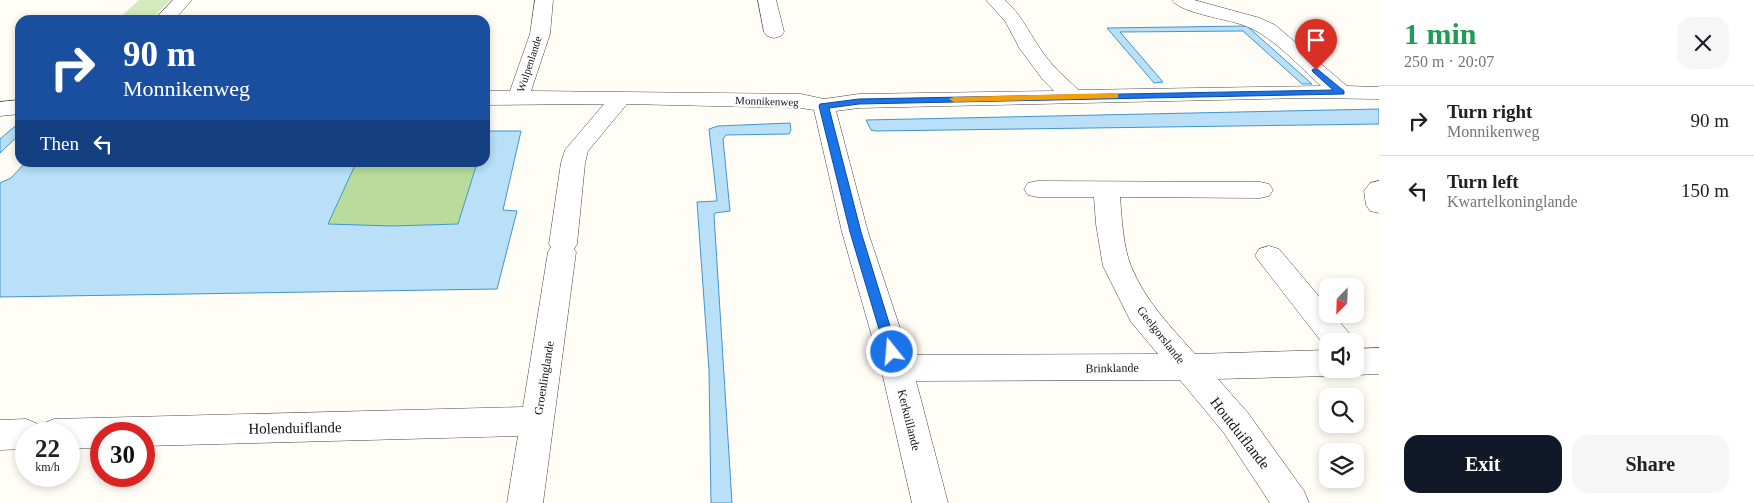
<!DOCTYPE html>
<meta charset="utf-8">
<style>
:root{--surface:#fff;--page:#f6f6f6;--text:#202124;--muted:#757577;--line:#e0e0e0;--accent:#111827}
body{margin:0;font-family:Georgia,serif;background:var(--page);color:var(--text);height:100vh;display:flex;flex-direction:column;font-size:19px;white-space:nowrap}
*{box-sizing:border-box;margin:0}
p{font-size:16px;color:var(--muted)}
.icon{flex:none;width:28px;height:28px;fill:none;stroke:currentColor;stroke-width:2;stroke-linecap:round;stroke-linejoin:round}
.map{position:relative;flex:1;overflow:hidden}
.panel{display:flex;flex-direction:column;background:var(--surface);width:375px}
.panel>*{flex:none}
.banner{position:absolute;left:15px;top:15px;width:475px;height:152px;border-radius:15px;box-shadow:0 2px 8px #0003;background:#1a4fa0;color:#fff;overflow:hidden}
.needle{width:32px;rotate:203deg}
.controls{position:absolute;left:1319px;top:278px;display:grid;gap:10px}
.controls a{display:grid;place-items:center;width:45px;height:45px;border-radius:10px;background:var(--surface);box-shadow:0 2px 8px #0003;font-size:25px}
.speed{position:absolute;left:15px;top:422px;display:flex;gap:10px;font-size:25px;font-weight:700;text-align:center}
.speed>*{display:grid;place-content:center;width:65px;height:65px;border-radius:50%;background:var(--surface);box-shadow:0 2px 8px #0003;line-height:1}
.speed small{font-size:12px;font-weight:400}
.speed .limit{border:8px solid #d22;background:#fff;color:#111}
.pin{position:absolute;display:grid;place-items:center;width:42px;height:42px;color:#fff;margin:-51px -21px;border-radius:50% 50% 50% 0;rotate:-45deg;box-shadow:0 0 5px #0007}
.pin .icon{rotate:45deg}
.me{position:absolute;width:55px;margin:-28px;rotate:343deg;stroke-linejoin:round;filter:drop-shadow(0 0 4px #0008)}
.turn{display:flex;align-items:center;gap:18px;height:105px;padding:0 25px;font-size:22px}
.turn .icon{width:65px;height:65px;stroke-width:2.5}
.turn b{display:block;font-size:35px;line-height:42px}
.then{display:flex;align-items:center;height:48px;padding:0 25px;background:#0003;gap:10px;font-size:19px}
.round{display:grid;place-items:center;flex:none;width:52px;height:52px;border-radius:15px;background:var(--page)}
.overview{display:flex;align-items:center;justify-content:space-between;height:85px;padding:0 25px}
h1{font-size:30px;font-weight:600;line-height:38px;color:#1e9e55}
.primary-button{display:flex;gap:10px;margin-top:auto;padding:10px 25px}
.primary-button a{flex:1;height:58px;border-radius:15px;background:var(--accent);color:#fff;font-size:20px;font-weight:600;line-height:58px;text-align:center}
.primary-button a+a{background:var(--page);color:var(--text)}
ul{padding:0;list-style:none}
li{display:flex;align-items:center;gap:15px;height:70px;padding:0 25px;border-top:1px solid var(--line)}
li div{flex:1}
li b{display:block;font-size:19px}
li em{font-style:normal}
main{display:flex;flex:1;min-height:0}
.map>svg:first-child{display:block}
</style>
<main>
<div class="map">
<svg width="1379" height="503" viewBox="0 0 1379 503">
<rect width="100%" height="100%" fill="#fffdf5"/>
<path fill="#d5ebbd" d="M 139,0 L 171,0 L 150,20 L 117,20 Z"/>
<path fill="#b9dc9c" d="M 356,163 L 477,163 L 458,224 L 392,226 L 327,225 Z"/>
<path fill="#b9e0f7" stroke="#3f96cf" d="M 1247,26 L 1312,84 L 1302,84 L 1243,31 L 1120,32 L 1163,82 L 1154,83 L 1107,28 Z
M 1379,109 L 1379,124 L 876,131 L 871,130 L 866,120 Z
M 20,122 L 20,134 L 0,153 L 0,139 Z
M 790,123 L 791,130 L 789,134 L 726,135 L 723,139 L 730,211 L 715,213 L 714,215 L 732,503 L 711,503 L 709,370 L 697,202 L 717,201 L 709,129 L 718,126 Z
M 485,131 L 521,131 L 503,210 L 517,211 L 497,289 L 0,297 L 0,183 L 11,178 L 25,163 L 356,163 L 328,224 L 392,226 L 458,224 L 477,163 L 485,162 Z"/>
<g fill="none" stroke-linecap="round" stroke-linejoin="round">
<g stroke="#444" stroke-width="1">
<path id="minor" d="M 173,0 L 192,0 L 174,20 L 154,20 Z
M 535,0 L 553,0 L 550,34 L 531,91 L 801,94 L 824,99 L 859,94 L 1054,91 L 1043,80 L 1020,49 L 1005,21 L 986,0 L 1005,0 C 1022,16 1027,29 1039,47 C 1050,64 1064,77 1079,90 L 1321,86 C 1300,67 1274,38 1248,27 C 1231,19 1181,14 1172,0 L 1194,0 L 1260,18 L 1275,25 L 1347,86 L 1379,87 L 1379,99 L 1305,98 L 859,108 L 836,111 L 868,232 L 909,355 L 1158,354 L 1131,322 L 1103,266 L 1096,224 L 1094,197 L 1037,197 L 1028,195 L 1024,189 L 1028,183 L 1037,181 L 1260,182 L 1269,184 L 1273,190 L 1269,196 L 1260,198 L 1120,197 C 1122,220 1123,246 1131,266 C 1145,301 1171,327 1195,354 L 1328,350 L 1328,369 L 1341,369 L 1339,372 L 1328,376 L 1218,379 L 1248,413 L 1304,491 L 1309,503 L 1270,503 L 1224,433 L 1180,380 L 916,381 L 948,503 L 912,503 L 881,368 L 842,232 L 814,110 L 801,108 L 627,104 L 588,151 L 585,163 L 577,244 L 574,249 L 576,252 L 543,503 L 507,503 L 518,436 L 144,446 L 144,434 L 101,434 L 101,448 L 69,448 L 69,434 L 26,434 L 26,449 L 0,450 L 0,420 L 26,419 L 38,424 L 40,427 L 42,424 L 54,419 L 523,407 L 548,252 L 551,247 L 549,244 L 561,163 L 565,150 L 604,104 L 485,105 L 485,91 L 510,91 L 530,34 Z
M 758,0 L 776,0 L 784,32 L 781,36 L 774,38 L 767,36 L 764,32 Z
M 20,100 L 20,114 L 0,116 L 0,102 Z
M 1379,181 L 1379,213 L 1370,211 L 1366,205 L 1364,191 L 1370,183 Z
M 1269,246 L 1279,249 L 1328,307 L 1328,314 L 1333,314 L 1349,333 L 1353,341 L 1328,341 L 1327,349 L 1255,256 L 1259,249 Z
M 1379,348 L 1379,374 L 1355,375 L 1344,371 L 1343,369 L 1355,369 L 1355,349 Z"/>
</g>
<use href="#minor" fill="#fff" fill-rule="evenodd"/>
</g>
<path fill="#1a73e8" stroke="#114b97" d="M 1316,68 L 1344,91 L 1344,94 L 859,104 L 829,108 L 861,232 L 898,352 L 896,356 L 887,356 L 850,232 L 819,106 L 820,104 L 859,99 L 1333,90 L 1313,72 L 1312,70 Z"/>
<path fill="#f59e0b" d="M 1115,93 L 1118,94 L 1118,98 L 954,102 L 949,99 L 954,97 Z"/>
<g text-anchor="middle" stroke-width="5" stroke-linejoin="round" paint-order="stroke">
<g font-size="11" fill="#111" stroke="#fff">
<text transform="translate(529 64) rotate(-72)" y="4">Wulpenlande</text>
<text transform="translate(767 101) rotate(2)" y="4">Monnikenweg</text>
</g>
<g font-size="12" fill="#111" stroke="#fff">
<text transform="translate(1161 335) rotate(52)" y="4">Geelgorslande</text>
<text transform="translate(1112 368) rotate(-1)" y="4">Brinklande</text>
<text transform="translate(544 378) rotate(-81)" y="4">Groenlinglande</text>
<text transform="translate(909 420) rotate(76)" y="4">Kerkuillande</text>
</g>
<g font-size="15" fill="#111" stroke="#fff">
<text transform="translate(295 428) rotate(-1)" y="5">Holenduiflande</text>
<text transform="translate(1240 433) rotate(52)" y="5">Houtduiflande</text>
</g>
</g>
</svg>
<div class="controls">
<a><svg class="needle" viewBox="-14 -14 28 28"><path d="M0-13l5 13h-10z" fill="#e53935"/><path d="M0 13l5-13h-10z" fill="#757577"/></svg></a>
<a><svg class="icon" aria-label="sound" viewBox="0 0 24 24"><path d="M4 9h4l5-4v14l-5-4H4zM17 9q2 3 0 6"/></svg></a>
<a><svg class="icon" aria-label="search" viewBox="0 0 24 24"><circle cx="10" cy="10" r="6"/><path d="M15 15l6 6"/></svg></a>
<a><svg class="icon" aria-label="layers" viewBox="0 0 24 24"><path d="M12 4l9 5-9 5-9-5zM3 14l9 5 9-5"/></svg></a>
</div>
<div class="speed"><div>22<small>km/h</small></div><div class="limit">30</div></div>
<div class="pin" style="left:1316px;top:70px;background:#d93025"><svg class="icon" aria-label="arrive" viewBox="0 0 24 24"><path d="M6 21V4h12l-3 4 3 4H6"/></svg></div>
<svg class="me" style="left:892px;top:352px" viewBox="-20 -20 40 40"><circle r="17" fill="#1a73e8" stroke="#fff" stroke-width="3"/><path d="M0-11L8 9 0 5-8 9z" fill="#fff"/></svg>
<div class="banner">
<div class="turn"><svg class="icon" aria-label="right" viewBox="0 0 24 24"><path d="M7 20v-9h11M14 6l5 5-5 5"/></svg><div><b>90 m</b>Monnikenweg</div></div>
<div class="then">Then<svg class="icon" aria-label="left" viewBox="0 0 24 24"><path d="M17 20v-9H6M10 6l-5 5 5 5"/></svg></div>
</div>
</div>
<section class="panel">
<div class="overview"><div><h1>1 min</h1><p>250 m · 20:07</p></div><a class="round"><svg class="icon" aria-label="close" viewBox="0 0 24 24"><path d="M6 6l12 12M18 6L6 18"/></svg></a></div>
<ul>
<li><svg class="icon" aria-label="right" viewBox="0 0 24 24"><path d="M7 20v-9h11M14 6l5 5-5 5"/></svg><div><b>Turn right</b><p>Monnikenweg</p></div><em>90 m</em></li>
<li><svg class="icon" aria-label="left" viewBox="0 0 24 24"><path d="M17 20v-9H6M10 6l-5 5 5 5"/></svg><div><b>Turn left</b><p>Kwartelkoninglande</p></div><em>150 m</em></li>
</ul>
<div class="primary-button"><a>Exit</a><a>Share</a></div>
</section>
</main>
